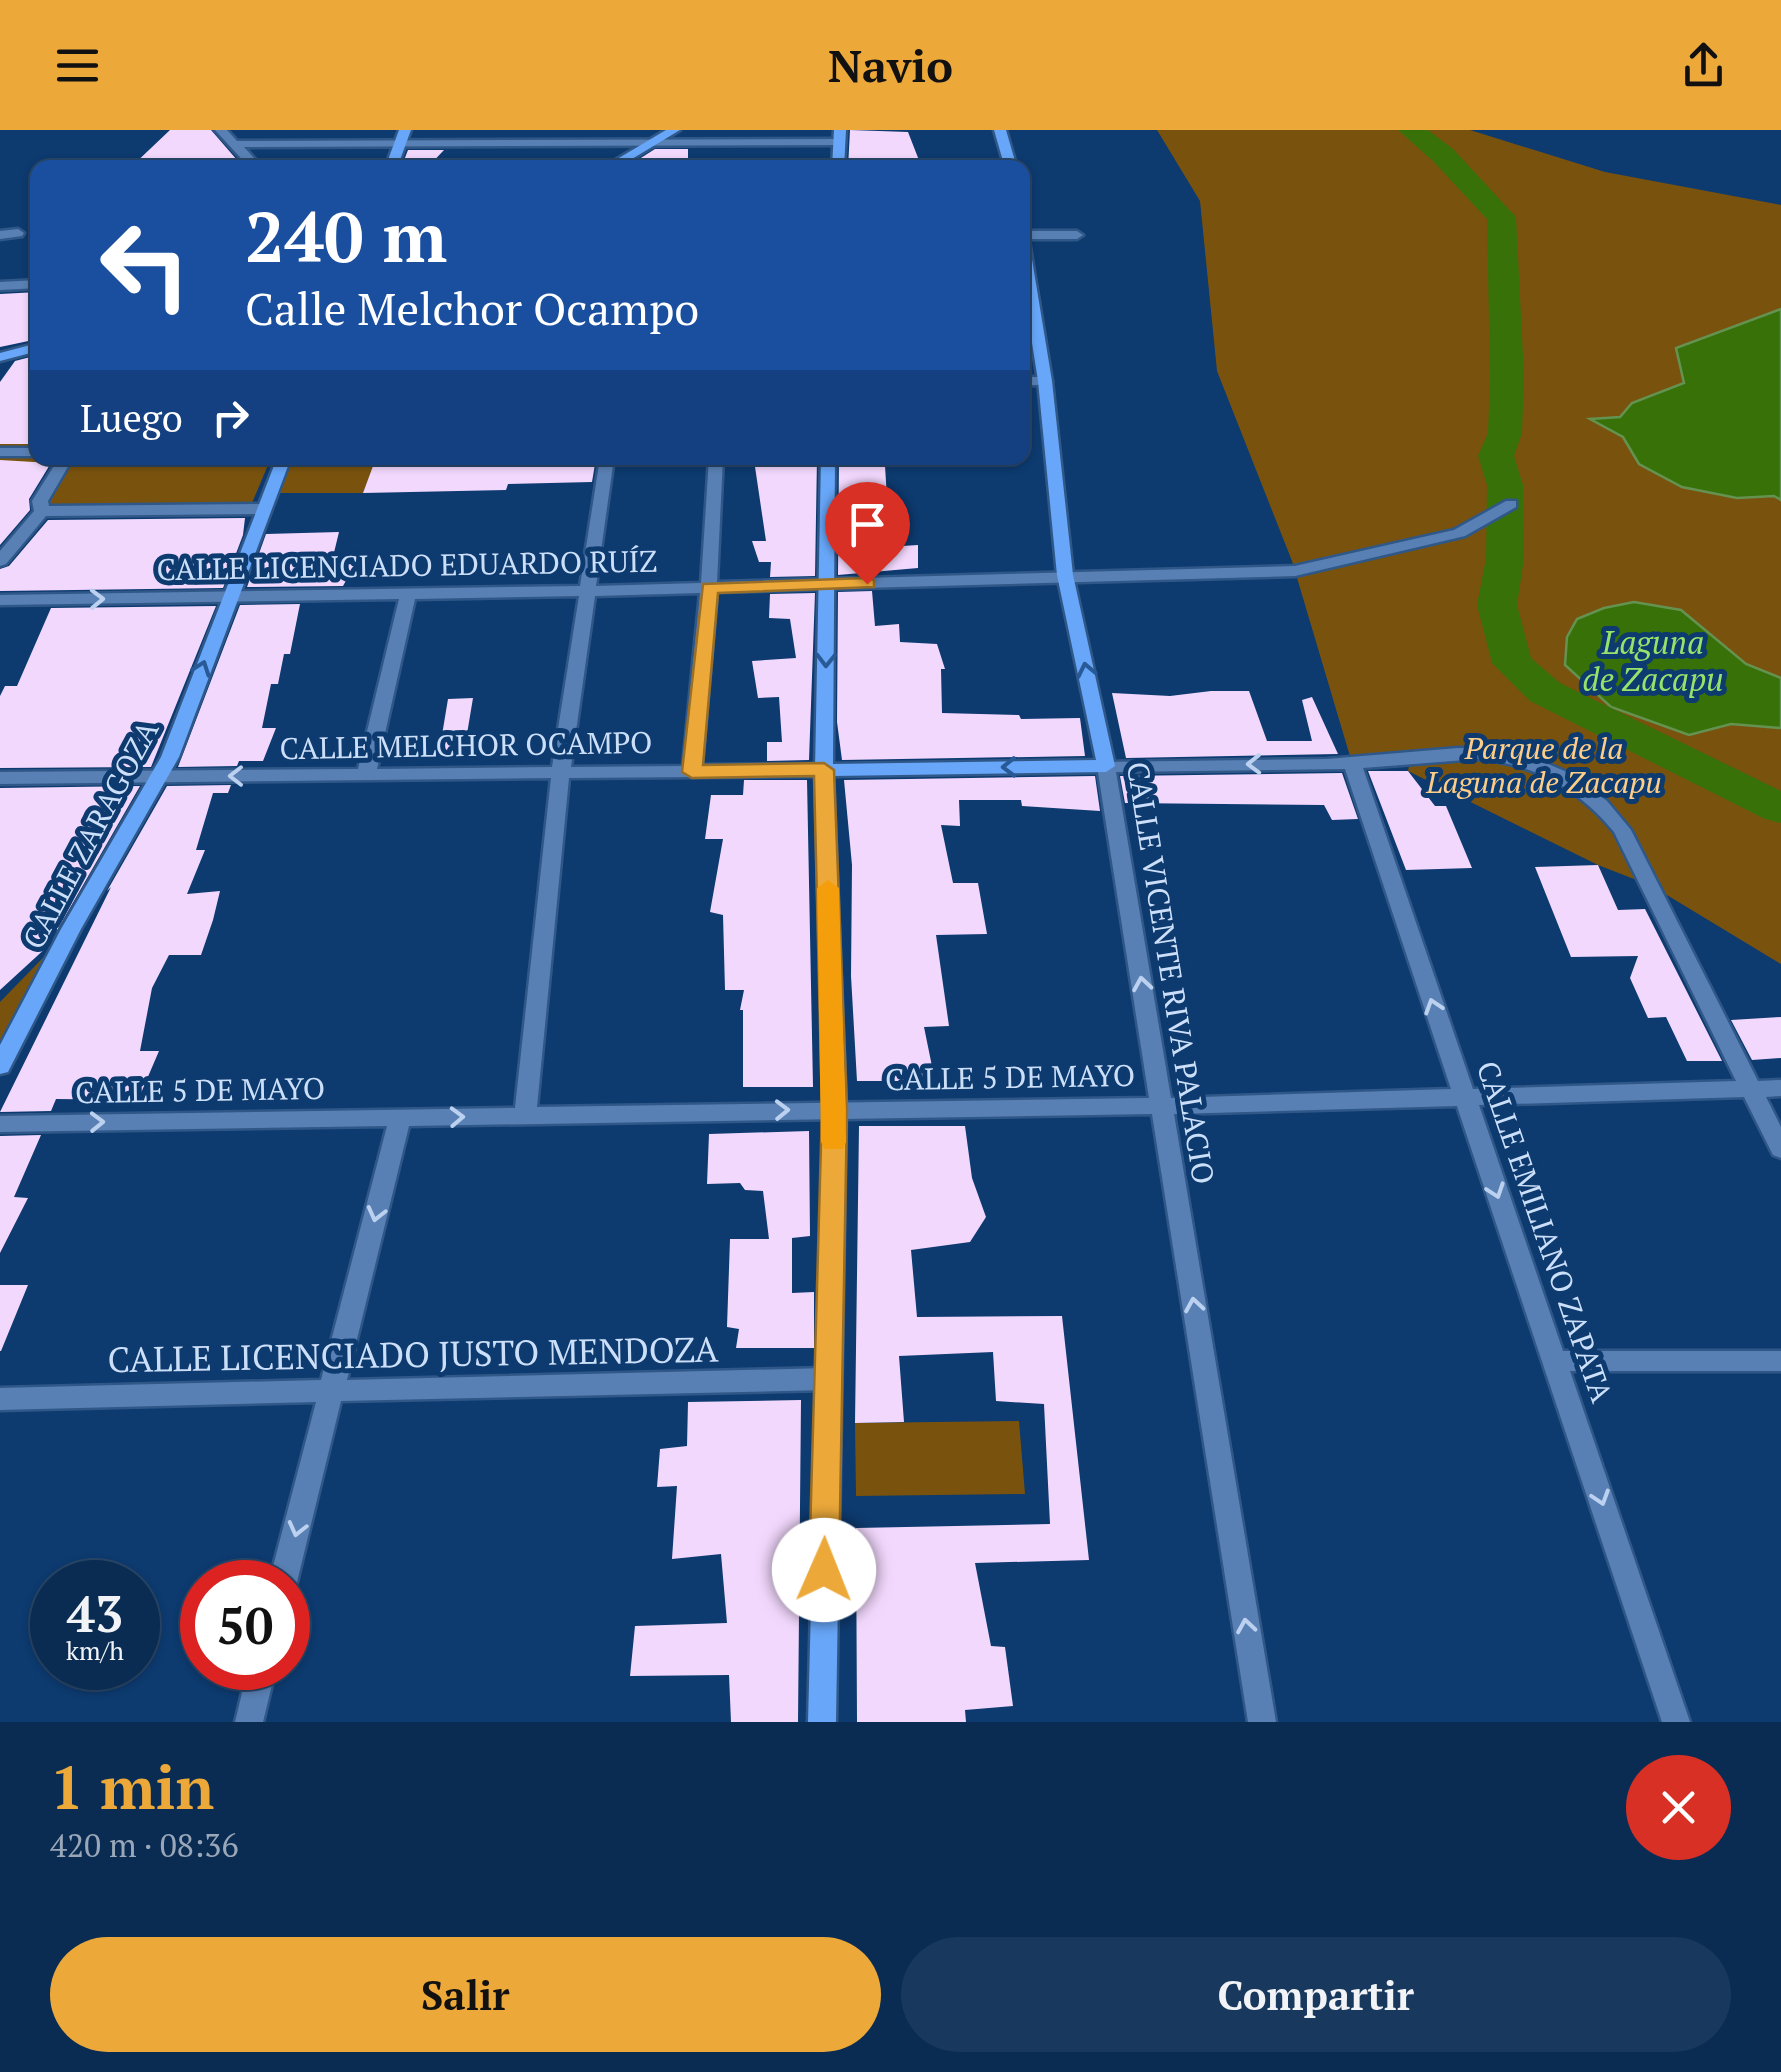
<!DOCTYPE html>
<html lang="es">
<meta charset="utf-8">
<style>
:root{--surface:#0a2c53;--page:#18385d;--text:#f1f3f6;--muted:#99a7b8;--line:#2a486a;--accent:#eca93a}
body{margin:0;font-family:"PT Serif",serif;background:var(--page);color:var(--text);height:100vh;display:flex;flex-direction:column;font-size:38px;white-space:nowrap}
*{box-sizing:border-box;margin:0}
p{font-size:32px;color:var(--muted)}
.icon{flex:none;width:55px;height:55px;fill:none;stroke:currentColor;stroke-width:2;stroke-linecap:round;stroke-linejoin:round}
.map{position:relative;height:1592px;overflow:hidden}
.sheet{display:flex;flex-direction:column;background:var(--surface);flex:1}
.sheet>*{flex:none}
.banner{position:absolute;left:30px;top:30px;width:1000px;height:305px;border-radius:20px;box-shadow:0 2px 8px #0004,0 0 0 2px var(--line);background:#1a4fa0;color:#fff;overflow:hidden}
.speed{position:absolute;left:30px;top:1430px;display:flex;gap:20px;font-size:50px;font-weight:700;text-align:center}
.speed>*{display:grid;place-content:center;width:130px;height:130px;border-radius:50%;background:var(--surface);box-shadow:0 2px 8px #0004,0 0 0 2px var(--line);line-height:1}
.speed small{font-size:25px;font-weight:400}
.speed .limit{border:15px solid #d22;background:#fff;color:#111}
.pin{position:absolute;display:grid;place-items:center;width:85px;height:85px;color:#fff;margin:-102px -42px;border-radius:50% 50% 50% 0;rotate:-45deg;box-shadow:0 0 10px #0007}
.pin .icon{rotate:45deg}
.me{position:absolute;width:110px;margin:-55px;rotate:1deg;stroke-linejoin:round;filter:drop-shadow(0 0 8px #0008)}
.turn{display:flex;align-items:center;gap:35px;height:210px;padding:0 50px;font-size:45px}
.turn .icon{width:130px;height:130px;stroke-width:2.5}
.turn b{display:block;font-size:70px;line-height:85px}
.then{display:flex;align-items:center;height:95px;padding:0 50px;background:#0003;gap:20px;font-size:38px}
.round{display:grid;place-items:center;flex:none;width:105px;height:105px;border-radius:52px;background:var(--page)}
.summary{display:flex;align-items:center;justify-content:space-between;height:170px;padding:0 50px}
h1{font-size:60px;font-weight:800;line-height:75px;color:var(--accent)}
.primary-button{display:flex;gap:20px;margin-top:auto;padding:20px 50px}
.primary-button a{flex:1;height:115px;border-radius:60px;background:var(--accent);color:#111;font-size:40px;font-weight:800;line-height:115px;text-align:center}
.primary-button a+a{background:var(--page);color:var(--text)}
header{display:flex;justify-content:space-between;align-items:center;height:130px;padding:0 50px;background:var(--accent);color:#111;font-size:45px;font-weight:800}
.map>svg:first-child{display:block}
</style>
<header><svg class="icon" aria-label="menu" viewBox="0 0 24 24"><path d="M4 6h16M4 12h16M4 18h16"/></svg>Navio<svg class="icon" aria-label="share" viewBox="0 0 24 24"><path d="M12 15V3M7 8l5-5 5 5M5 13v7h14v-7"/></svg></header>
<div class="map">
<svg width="1781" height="1592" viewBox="0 0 1781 1592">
<rect width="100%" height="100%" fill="#0d3a6f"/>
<path fill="#79530e" d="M 1157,0 L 1470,0 L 1605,42 L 1781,75 L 1781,834 L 1652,756 L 1598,735 L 1408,641 L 1410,631 L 1352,633 L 1292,431 L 1217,241 L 1200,71 Z
M 0,310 L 37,310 L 38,328 L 271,328 L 249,380 L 42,381 L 58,333 L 0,334 Z
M 284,328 L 377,328 L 363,363 L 270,363 Z
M 71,799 L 0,925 L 0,872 Z
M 1019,1291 L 1025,1364 L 856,1366 L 855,1293 Z"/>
<path fill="#377107" stroke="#649250" stroke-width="2.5" d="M 1781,179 L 1781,370 L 1774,366 L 1737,368 L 1682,357 L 1639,334 L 1623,307 L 1590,289 L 1620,287 L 1632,273 L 1684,253 L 1676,218 Z
M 1634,472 L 1681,480 L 1746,534 L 1781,548 L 1781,598 L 1731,594 L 1689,605 L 1611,577 L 1565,535 L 1567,507 L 1577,489 L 1604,478 Z"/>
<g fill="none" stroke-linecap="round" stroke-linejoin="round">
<path fill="#377107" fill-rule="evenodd" d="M 1398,0 L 1428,0 L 1453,19 L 1516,87 L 1524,246 L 1522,303 L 1514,326 L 1523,355 L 1524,428 L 1517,475 L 1531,528 L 1560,553 L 1781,661 L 1781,693 L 1765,689 L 1530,571 L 1492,533 L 1477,475 L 1486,428 L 1487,355 L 1478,326 L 1488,303 L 1490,246 L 1487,89 L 1433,31 Z"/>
</g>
<path fill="#f2d8fd" d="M 170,0 L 211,0 L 244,38 L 130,38 Z
M 850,0 L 908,2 L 922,38 L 848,38 Z
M 655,19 L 688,19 L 688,29 L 658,30 L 657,38 L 625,38 Z
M 408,20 L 444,20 L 427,38 L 401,38 Z
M 38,162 L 38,209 L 0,217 L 0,164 Z
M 38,225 L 38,314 L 0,314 L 0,252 L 15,231 Z
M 376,328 L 596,328 L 592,352 L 508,354 L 506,360 L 363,363 Z
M 774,328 L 817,328 L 815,446 L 770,447 L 771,432 L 759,432 L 752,411 L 766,411 L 754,330 Z
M 839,328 L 860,328 L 860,336 L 885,336 L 888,384 L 899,384 L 902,416 L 918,415 L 918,438 L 838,445 Z
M 0,330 L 51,333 L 29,369 L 30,380 L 0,415 Z
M 245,388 L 243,405 L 223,458 L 0,461 L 0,439 L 9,436 L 48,390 Z
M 339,402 L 331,435 L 355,434 L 343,456 L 247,457 L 266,404 Z
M 872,461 L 875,496 L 899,494 L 900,512 L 937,514 L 945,539 L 941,539 L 942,583 L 1019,585 L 1021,589 L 1080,588 L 1085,626 L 842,630 L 837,592 L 838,462 Z
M 815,463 L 809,630 L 767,631 L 767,612 L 782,612 L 779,567 L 758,568 L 752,531 L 796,528 L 790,489 L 769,488 L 770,464 Z
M 300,474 L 290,524 L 284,524 L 278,554 L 271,554 L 262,598 L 276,598 L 263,631 L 239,631 L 237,636 L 178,637 L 240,475 Z
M 216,476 L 151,637 L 0,638 L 0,566 L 5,556 L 17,556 L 51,478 Z
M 1211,561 L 1249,561 L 1267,611 L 1312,611 L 1302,570 L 1312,567 L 1338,624 L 1126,628 L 1112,563 L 1170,566 Z
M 473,568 L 464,622 L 439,623 L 448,569 Z
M 1368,641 L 1408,641 L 1435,676 L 1446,676 L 1472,738 L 1406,740 Z
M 1342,643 L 1358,689 L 1332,690 L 1324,675 L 1125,673 L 1120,646 Z
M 1095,646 L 1100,681 L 1022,676 L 1021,670 L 959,670 L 960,696 L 941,695 L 953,753 L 978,753 L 987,804 L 936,805 L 949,896 L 924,897 L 935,951 L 857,951 L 851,846 L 852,735 L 844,650 Z
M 744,650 L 807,650 L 813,957 L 743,957 L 743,880 L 740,880 L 744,860 L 725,860 L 723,785 L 710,782 L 723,709 L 705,709 L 711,665 L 743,665 Z
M 231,655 L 228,663 L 213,663 L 196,720 L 205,720 L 187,764 L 220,761 L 213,790 L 201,825 L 169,825 L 152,858 L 140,921 L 159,921 L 138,970 L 56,969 L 51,981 L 0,982 L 111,757 L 107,761 L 167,656 Z
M 140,656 L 48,816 L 0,860 L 0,658 Z
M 1598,735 L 1618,780 L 1645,779 L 1722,931 L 1687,931 L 1666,887 L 1648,888 L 1630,848 L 1638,826 L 1571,827 L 1535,737 Z
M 1781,887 L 1781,928 L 1752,930 L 1731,890 Z
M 859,996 L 965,996 L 972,1048 L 986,1087 L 970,1112 L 911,1120 L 917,1187 L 1062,1186 L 1089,1430 L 975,1433 L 991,1516 L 1005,1517 L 1013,1576 L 965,1580 L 966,1592 L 857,1592 L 856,1398 L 1050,1394 L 1044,1274 L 996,1271 L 993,1222 L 899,1226 L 904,1292 L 855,1293 Z
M 809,1001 L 810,1106 L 792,1108 L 792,1163 L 814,1162 L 814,1218 L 736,1218 L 739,1199 L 727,1197 L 730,1109 L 769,1109 L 763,1061 L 745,1060 L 740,1053 L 707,1054 L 709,1004 Z
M 41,1005 L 14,1067 L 28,1068 L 0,1123 L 0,1006 Z
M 0,1155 L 28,1155 L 1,1221 L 0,1221 Z
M 801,1270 L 798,1592 L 731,1592 L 729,1545 L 630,1546 L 635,1496 L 727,1493 L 721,1424 L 672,1429 L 677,1356 L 657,1357 L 660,1319 L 687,1316 L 688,1272 Z"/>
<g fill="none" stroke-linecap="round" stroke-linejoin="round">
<g stroke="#2f5888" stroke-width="5">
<path id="street" d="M 215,0 L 227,0 L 237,11 L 839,9 L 845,12 L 839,15 L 244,17 L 263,38 L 250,38 Z
M 18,99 L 24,103 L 22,106 L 0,109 L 0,101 Z
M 1022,101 L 1077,101 L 1083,105 L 1077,109 L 1022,109 Z
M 38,150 L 38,158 L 0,160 L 0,152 Z
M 1022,247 L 1045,247 L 1052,251 L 1045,255 L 1022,255 Z
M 0,318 L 38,318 L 38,326 L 0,326 Z
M 59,328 L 73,328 L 48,371 L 49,376 L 262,374 L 270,379 L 262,384 L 46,386 L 6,434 L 0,436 L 0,421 L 34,381 L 32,371 Z
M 600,328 L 614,328 L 596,456 L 701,453 L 709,328 L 723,328 L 717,452 L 1295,436 L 1454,400 L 1506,371 L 1516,371 L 1516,377 L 1465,406 L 1295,446 L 717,462 L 702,635 L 824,634 L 833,640 L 824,646 L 569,648 L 537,977 L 1149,968 L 1097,636 L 1100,632 L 1327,629 L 1458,618 L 1497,619 L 1539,630 L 1569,643 L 1607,671 L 1631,700 L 1758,951 L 1781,950 L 1781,966 L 1766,967 L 1781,997 L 1781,1028 L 1773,1025 L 1744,967 L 1479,975 L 1563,1221 L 1781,1221 L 1781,1241 L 1570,1241 L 1690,1592 L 1662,1592 L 1457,976 L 1174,984 L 1276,1592 L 1248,1592 L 1152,984 L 409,996 L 347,1250 L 827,1238 L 836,1241 L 839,1249 L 836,1257 L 827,1260 L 341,1271 L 297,1452 L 293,1461 L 288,1463 L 288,1452 L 269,1452 L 316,1272 L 0,1280 L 0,1258 L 321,1250 L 387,996 L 0,1002 L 0,986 L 515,978 L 551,648 L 0,654 L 0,642 L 358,639 L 399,469 L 0,475 L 0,465 L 580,456 ZM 700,463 L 683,636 L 571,637 L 595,466 ZM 579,466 L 552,637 L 377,639 L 415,469 ZM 1478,629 C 1534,634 1578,658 1614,702 L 1736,951 L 1473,959 L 1363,638 ZM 1345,639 L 1451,959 L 1171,968 L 1116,642 Z
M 248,1538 L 276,1538 L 263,1592 L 235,1592 Z"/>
</g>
<g stroke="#2f5888" stroke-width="5">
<path id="secondary" d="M 399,0 L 411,0 L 397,38 L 385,38 Z
M 666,0 L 680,0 L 617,38 L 602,38 Z
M 834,0 L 846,0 L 844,38 L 832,38 Z
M 994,0 L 1006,0 L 1017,38 L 1005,38 Z
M 1022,101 L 1028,105 L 1052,251 L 1073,445 L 1115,636 L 1106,642 L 833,646 L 846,979 L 836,1592 L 808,1592 L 824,979 L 815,640 L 821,328 L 835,328 L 833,634 L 1096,630 L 1057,445 L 1038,251 L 1022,149 Z
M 38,213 L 38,221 L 0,231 L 0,223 Z
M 277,328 L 291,328 L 179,627 L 81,799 L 8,942 L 0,944 L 0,915 L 61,799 L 161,627 Z"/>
</g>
<use href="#street" fill="#5980b4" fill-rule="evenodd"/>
<use href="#secondary" fill="#67a6f8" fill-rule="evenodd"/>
</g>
<defs><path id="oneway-chevron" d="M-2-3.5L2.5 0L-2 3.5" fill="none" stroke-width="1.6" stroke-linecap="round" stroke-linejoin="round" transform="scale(2.5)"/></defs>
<g stroke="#bbd1ef">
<use href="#oneway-chevron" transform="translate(97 469) rotate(-1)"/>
<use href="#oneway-chevron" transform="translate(1254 634) rotate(179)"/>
<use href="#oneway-chevron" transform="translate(236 646) rotate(180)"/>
<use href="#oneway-chevron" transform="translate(1142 854) rotate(-99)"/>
<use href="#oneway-chevron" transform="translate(1433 876) rotate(-108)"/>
<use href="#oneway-chevron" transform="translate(782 980) rotate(-1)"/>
<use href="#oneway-chevron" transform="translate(457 987) rotate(-2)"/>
<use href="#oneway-chevron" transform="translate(97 992) rotate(-1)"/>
<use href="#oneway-chevron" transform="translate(1496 1061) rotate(71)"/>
<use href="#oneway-chevron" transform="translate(376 1084) rotate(104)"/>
<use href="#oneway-chevron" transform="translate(1194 1175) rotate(-99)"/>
<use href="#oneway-chevron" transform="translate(1601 1368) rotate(72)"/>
<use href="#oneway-chevron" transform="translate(297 1399) rotate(104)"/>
<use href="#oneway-chevron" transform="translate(1246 1496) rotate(-99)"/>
</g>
<g stroke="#285a98">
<use href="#oneway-chevron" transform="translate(826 530) rotate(91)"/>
<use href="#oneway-chevron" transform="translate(202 538) rotate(-70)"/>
<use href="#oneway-chevron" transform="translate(1086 540) rotate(-102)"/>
<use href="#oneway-chevron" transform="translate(1009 637) rotate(179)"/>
</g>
<path fill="#eca93a" stroke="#996e26" stroke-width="2.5" d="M 867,448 L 874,450 L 874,457 L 718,463 L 703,635 L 824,633 L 834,640 L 847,979 L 839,1440 L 835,1450 L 824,1454 L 813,1450 L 809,1440 L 822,979 L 814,646 L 692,648 L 682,642 L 703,454 Z"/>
<path fill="#f59e0b" d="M 828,750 L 839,758 L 846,1012 L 843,1019 L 825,1019 L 821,1012 L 817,758 Z"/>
<g text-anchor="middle" stroke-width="10" stroke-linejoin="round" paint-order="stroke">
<g font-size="30" fill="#ccdff9" stroke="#0d3a6f">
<text transform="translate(407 436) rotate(-1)" y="10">CALLE LICENCIADO EDUARDO RUÍZ</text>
<text transform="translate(466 616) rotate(-1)" y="10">CALLE MELCHOR OCAMPO</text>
<text transform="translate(91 705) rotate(-62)" y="10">CALLE ZARAGOZA</text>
<text transform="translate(1170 843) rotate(81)" y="10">CALLE VICENTE RIVA PALACIO</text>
<text transform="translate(1010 948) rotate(-1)" y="10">CALLE 5 DE MAYO</text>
<text transform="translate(200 961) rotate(-1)" y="10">CALLE 5 DE MAYO</text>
<text transform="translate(1544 1102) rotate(71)" y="10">CALLE EMILIANO ZAPATA</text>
</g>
<g font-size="30" font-style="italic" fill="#fece88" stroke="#0d3a6f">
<text x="1544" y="629">Parque de la<tspan x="1544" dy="34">Laguna de Zacapu</tspan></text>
</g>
<g font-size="32" font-style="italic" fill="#96e36c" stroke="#0d3a6f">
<text x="1653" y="524">Laguna<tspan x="1653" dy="37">de Zacapu</tspan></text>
</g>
<g font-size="35" fill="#ccdff9" stroke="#0d3a6f">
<text transform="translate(413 1225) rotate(-1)" y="12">CALLE LICENCIADO JUSTO MENDOZA</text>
</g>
</g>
</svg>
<div class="speed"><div>43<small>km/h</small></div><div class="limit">50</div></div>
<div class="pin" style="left:867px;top:454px;background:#d93025"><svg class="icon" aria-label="arrive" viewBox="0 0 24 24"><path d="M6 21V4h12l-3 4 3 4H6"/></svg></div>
<svg class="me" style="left:824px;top:1440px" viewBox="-20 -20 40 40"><circle r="19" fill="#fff"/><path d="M0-13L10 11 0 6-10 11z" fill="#eca93a"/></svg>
<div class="banner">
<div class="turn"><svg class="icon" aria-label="left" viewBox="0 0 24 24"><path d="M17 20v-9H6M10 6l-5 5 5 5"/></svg><div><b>240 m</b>Calle Melchor Ocampo</div></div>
<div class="then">Luego<svg class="icon" aria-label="right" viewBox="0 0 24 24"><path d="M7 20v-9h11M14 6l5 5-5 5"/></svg></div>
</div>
</div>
<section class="sheet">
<div class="summary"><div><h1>1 min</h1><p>420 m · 08:36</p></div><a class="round" style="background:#d93025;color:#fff"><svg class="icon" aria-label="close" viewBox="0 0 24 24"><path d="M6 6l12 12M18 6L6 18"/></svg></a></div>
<div class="primary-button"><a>Salir</a><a>Compartir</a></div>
</section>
